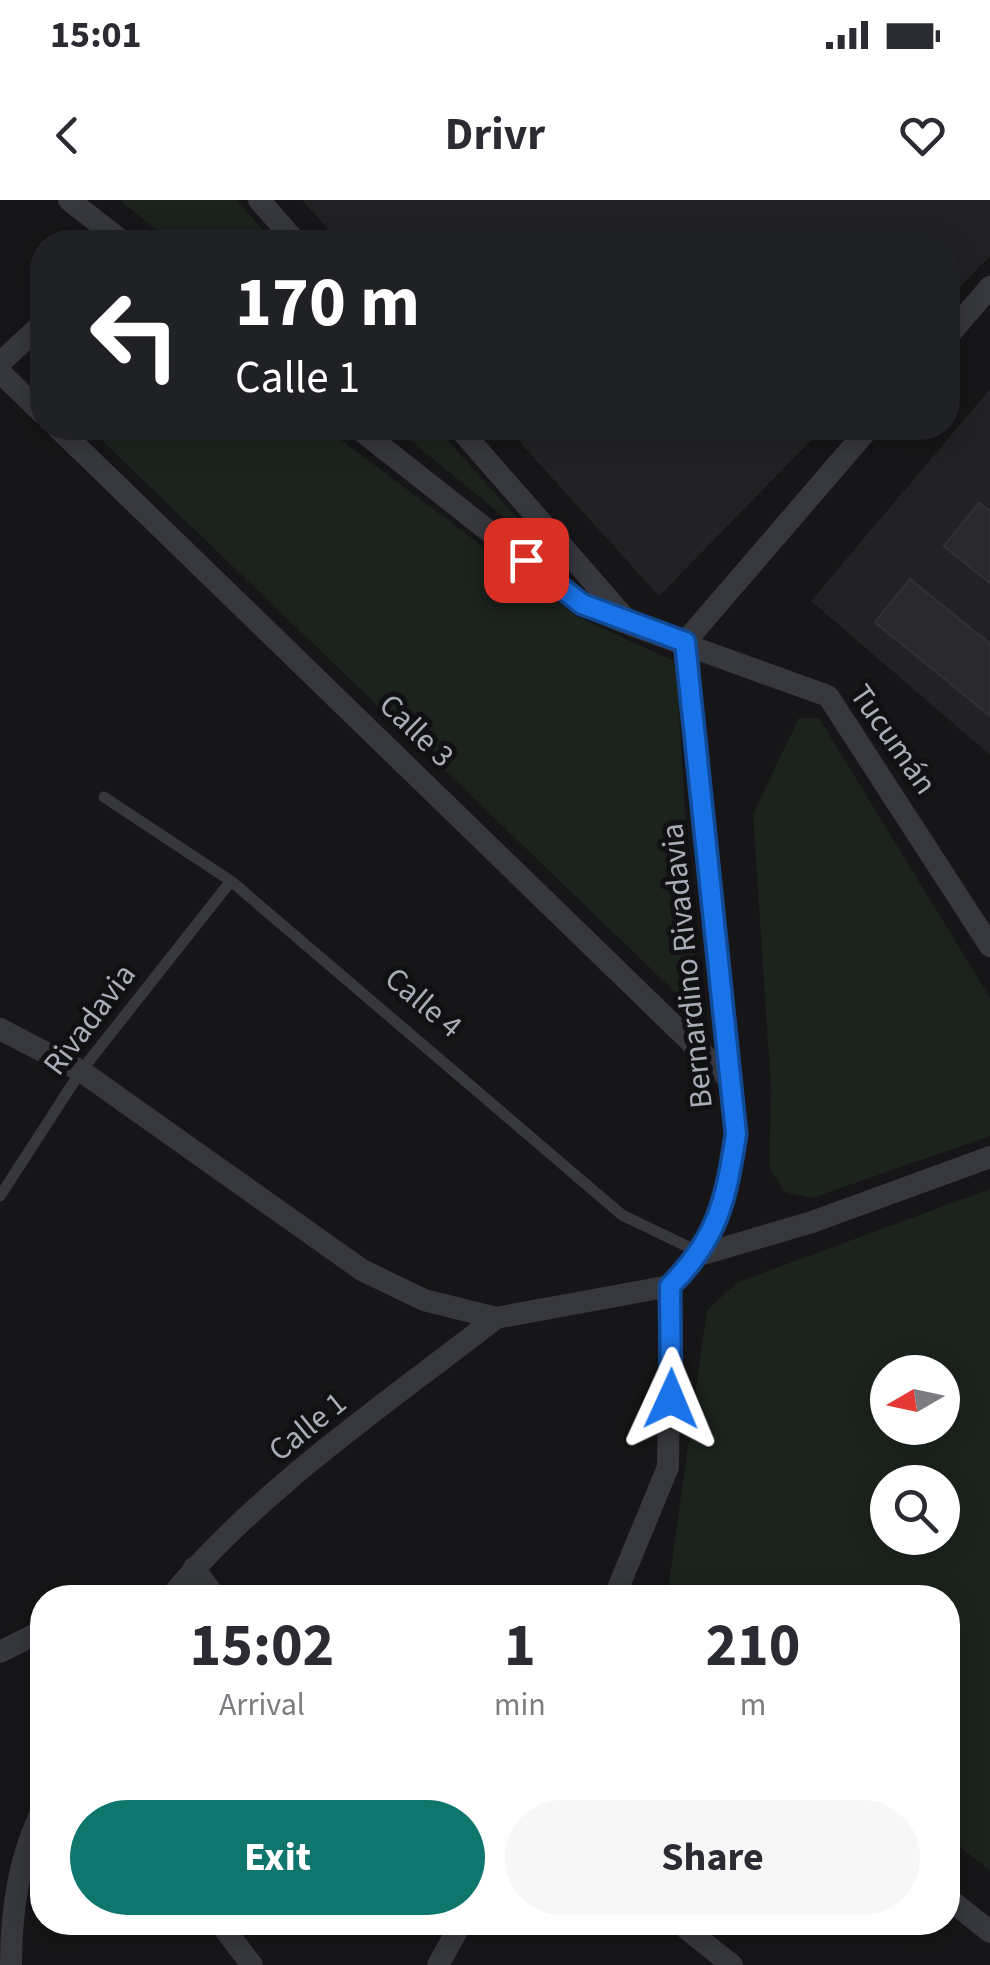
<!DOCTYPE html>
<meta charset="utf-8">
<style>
:root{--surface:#fff;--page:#f7f7f7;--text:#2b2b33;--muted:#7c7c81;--accent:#0f766e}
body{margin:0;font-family:"Source Sans 3",sans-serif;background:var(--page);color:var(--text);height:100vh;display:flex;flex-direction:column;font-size:38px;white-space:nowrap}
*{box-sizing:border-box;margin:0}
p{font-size:32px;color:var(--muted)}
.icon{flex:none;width:55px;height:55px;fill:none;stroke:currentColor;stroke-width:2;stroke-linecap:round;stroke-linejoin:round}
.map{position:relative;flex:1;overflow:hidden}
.side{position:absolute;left:30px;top:1385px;width:930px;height:350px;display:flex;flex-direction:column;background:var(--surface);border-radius:40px;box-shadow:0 5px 25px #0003}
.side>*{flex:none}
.banner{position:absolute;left:30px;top:30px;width:930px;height:210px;border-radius:40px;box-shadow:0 5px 25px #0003;background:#202124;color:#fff;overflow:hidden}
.needle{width:65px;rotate:261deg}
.buttons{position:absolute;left:870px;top:1155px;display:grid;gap:20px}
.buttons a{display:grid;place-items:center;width:90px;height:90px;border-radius:50%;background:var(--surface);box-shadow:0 5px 25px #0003;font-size:50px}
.pin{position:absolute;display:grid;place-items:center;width:85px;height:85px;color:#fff;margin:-42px;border-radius:20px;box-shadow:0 5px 15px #0006}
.me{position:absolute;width:110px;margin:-55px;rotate:1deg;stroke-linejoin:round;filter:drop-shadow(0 0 8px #0008)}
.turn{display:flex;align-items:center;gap:35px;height:210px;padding:0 40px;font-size:45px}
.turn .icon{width:130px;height:130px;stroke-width:2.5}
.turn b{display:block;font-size:70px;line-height:85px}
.eta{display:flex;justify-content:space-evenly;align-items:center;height:170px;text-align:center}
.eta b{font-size:60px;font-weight:700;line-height:70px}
.cta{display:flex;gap:20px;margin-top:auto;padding:20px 40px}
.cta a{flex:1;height:115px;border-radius:60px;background:var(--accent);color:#fff;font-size:40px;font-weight:700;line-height:115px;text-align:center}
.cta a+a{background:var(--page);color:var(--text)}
.status{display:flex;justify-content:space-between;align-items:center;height:70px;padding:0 50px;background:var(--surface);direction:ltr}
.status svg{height:28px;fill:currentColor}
header{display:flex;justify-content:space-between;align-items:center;height:130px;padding:0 40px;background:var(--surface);font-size:45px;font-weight:700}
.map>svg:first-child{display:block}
</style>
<div class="status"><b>15:01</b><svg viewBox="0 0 49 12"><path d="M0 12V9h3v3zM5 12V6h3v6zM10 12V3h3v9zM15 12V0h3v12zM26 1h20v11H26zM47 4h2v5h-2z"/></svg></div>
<header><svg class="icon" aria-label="back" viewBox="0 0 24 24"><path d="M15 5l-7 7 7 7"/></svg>Drivr<svg class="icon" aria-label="heart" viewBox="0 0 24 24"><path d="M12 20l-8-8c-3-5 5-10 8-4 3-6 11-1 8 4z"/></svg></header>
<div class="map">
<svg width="990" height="1765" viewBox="0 0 990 1765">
<rect width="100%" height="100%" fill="#161618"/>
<path fill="#222225" d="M 302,0 L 990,0 L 990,56 L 948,99 L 948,42 L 340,42 Z
M 990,189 L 990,555 L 811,401 Z
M 507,228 L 823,228 L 659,396 Z"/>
<path fill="#1c231d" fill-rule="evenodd" d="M 120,0 L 236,0 L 274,42 L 171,42 Z
M 89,228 L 325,228 L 576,416 L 676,462 L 697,813 Z
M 395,228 L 437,228 L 547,352 Z
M 799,518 L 819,518 L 990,798 L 990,936 L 812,998 L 785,992 L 769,968 L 771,889 L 753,614 Z
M 990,989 L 990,1671 L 948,1637 L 948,1398 L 667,1397 L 707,1110 L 738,1082 ZM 888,1172 L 942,1172 L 942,1228 L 888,1228 ZM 942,1282 L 942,1338 L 888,1338 L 888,1282 Z"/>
<path fill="#29292c" stroke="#303034" stroke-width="2.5" d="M 979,303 L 990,311 L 990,383 L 944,346 Z
M 910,379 L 990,444 L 990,516 L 875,422 Z"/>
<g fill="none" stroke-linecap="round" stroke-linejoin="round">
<path stroke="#37383d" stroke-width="11" d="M 104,597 L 231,681 L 622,1015 L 699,1052
M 0,996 L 81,871 L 231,681"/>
<path stroke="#37383d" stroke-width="22" d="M 69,0 L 123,42
M 259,0 L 296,42
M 948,136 L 990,87
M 0,163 L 42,124
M 0,172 L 42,213
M 58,228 L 730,880
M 358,228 L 581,404 L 624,422
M 459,228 L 631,425 L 828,496 L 990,746
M 0,829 L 81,871 L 362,1070 L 424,1100 L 496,1118 L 670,1086
M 703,1054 L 812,1022 L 990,957
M 194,1368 L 216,1398
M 170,1398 C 254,1293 390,1201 496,1118
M 614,1398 L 668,1267 L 670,1086 C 718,1038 726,1000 736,934 L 685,442 L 869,228
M 0,1452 L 42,1431
M 948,1698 L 990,1732
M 219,1722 L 252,1765
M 678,1722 L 732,1765
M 11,1765 C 11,1714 19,1657 42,1611
M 438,1765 L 462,1722"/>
</g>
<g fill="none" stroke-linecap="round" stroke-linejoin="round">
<g stroke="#114b97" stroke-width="25">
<path id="route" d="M 526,360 L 582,404 L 685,442 L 736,934 C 726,1000 718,1038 670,1086 L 671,1199"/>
</g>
<use href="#route" stroke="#1a73e8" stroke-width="18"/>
</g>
<g text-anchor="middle" stroke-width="10" stroke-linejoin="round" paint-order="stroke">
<g font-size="32" fill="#a8adb8" stroke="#111113">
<text transform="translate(417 530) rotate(44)" y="11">Calle 3</text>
<text transform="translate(894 539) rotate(55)" y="11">Tucumán</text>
<text transform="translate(686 766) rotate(-96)" y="11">Bernardino Rivadavia</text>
<text transform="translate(424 802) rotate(40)" y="11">Calle 4</text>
<text transform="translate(89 819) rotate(-53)" y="11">Rivadavia</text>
<text transform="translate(307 1226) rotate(-39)" y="11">Calle 1</text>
</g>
</g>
</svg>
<div class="buttons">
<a><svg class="needle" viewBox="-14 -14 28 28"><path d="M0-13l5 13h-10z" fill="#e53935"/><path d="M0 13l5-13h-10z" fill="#7c7c81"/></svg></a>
<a><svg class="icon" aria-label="search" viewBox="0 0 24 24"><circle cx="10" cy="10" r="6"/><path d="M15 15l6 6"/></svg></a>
</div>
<div class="pin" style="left:526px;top:360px;background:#d93025"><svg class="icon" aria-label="arrive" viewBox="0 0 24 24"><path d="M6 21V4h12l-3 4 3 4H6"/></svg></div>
<svg class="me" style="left:671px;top:1199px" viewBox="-20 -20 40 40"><path d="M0-17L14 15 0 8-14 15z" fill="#1a73e8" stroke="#fff" stroke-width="4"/></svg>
<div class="banner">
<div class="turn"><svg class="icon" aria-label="left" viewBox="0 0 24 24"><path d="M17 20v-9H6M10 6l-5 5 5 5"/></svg><div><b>170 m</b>Calle 1</div></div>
</div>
<section class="side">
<div class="eta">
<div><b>15:02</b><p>Arrival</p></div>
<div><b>1</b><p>min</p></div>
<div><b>210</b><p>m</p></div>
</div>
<div class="cta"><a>Exit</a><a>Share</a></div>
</section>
</div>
